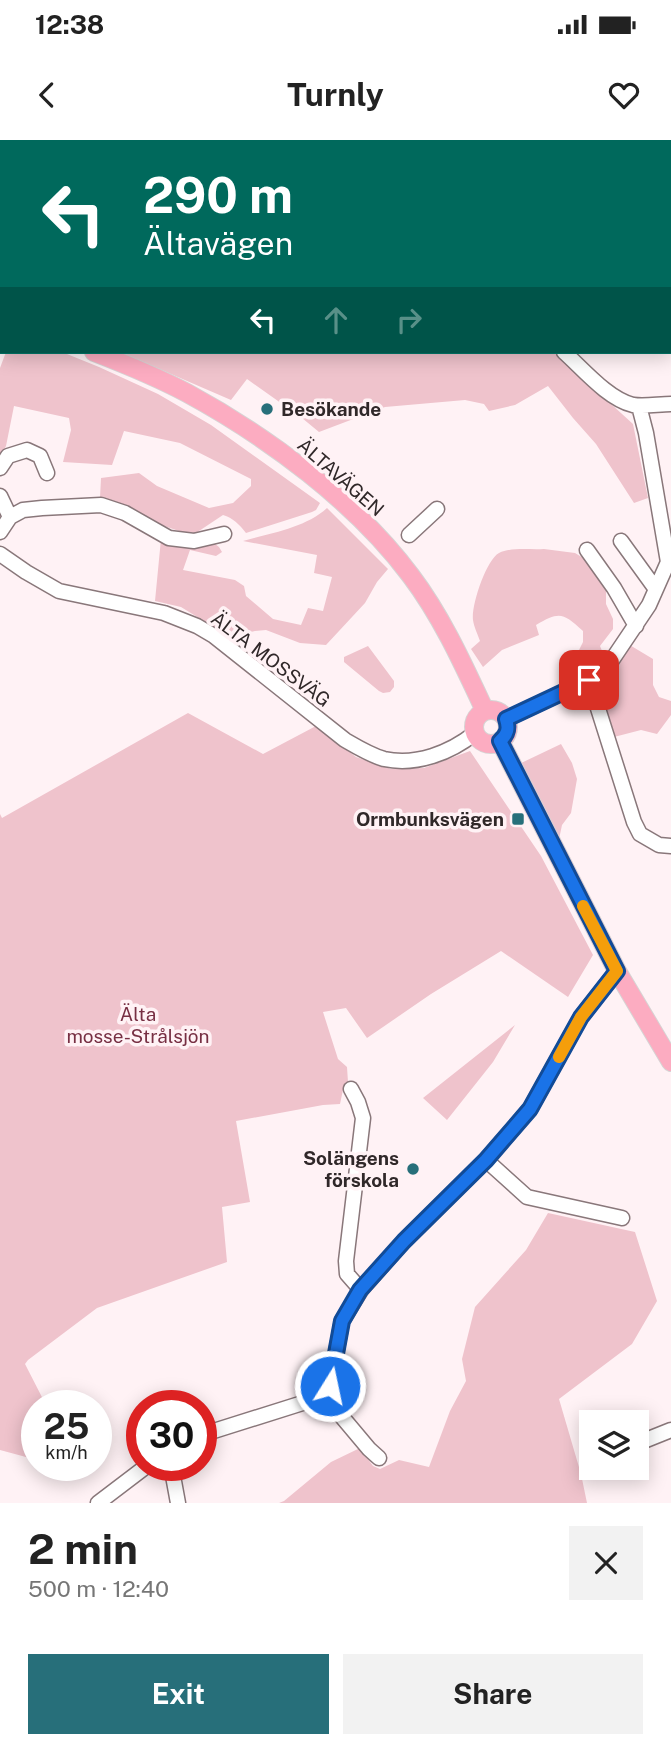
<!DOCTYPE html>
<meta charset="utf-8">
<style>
:root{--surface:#fff;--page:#f2f2f2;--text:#222;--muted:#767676;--accent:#276f7a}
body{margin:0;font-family:"Public Sans",sans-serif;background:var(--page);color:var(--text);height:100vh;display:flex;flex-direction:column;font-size:26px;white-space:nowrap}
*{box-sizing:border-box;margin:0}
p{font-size:23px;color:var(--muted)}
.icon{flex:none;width:38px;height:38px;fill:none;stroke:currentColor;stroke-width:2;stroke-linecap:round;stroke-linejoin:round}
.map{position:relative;height:1363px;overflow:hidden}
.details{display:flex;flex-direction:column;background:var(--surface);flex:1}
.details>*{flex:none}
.guide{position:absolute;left:0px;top:0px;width:672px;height:214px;box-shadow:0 4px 18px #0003;background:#00695c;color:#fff;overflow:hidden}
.tools{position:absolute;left:579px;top:1270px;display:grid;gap:14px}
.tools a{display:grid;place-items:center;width:70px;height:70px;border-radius:0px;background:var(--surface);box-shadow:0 4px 18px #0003;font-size:35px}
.speed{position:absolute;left:21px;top:1250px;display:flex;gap:14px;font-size:35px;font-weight:700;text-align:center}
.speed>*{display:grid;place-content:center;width:91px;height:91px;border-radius:50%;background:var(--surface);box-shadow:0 4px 18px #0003;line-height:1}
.speed small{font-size:18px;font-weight:400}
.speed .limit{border:10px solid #d22;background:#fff;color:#111}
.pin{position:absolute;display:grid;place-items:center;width:60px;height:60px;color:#fff;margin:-30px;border-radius:14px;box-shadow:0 4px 10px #0006}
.me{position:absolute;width:77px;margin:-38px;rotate:10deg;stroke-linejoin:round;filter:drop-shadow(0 0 5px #0008)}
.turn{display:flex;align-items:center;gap:24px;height:147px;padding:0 28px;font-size:32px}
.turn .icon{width:91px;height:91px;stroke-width:2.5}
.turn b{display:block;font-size:49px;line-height:60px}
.lanes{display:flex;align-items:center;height:66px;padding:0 28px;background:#0003;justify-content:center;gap:35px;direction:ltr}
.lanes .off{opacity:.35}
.round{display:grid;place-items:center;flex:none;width:74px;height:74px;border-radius:0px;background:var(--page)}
.headline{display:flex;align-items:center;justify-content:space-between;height:119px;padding:0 28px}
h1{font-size:42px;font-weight:700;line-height:52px}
.action{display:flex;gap:14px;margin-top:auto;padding:14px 28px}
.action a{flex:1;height:80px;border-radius:0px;background:var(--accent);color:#fff;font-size:28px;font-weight:700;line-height:80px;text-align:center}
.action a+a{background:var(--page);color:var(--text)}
.status{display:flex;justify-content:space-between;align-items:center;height:49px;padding:0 35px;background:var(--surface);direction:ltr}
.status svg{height:19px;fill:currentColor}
header{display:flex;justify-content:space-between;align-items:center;height:91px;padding:0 28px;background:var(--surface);font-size:32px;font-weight:700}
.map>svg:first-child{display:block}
</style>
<div class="status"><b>12:38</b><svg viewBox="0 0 49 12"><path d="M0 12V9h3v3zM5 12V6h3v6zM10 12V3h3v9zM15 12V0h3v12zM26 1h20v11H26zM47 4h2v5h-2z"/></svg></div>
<header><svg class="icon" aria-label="back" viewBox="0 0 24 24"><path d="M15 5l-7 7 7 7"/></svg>Turnly<svg class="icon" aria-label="heart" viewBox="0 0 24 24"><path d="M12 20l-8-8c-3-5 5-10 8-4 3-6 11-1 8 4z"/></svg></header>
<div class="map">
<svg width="671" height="1363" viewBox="0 0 671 1363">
<rect width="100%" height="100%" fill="#fff2f5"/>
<path fill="#efc3cc" d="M 6,212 L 62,212 L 99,227 L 158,254 L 211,285 L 320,363 L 316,370 L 312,372 L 246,393 C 239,384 233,378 223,375 L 196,393 L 185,393 L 161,385 L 127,366 L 100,358 L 101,338 L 139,333 L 157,346 L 209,368 L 233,363 L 251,346 L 251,339 L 180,303 L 124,291 L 112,325 L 63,322 L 71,290 L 69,278 L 14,266 L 6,306 L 0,317 L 0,228 Z
M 120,212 L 554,212 L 633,284 L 648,358 L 634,363 L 596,304 L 573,278 L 548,246 L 515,265 L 489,271 L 484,264 L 465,260 L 385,267 L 319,292 L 302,278 L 247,239 L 231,260 Z
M 327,368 L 388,429 L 377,442 L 365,463 L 326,505 L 300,503 L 266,490 L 255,491 L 230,497 L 181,467 L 155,461 L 161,399 L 215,404 L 219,407 L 222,412 L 216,416 L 190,410 L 183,430 L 235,440 L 244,446 L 246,456 L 273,479 L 301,485 L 308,468 L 323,471 L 332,437 L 314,433 L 317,415 L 243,401 C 271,393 305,388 327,368 Z
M 544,409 L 575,413 L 585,419 L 602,442 L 606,451 L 606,464 L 613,479 L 613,489 L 600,506 L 605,518 L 599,525 L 582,534 L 575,518 L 583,502 L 583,491 C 563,473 560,471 536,485 L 539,495 L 502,510 L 483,527 L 471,509 L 480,501 C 478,495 474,487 473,480 C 471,466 486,420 499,413 C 511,407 530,410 544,409 Z
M 628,504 L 653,519 L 653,545 L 659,557 L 671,561 L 671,575 L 657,594 L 641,590 L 614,597 L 599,555 L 601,546 Z
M 368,506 L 394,541 L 394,547 L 390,552 L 383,553 L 379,551 L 344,522 L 344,517 Z
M 188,573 L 263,614 L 316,586 L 356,617 L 391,629 L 424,628 L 470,611 L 541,716 L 593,815 L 568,857 L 501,811 L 431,854 L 367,898 L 346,868 L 323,872 L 338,919 L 347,927 L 348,942 L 344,945 L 340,964 L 323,965 L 236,981 L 250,1062 L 222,1067 L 227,1122 L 97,1168 L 28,1220 L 25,1224 L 46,1265 L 37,1265 L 37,1320 L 0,1310 L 0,674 L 2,678 Z
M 561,604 L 572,623 L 577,639 L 571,673 L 562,685 L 558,704 L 517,625 Z
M 515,885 L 493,922 L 447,980 L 423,958 Z
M 548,1073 L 635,1092 L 657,1161 L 632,1204 L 559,1259 L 581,1334 L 587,1363 L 279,1363 L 284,1361 L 331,1322 L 360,1308 L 373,1326 L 380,1329 L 399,1320 L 429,1327 L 450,1271 L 466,1241 L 462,1219 L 475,1167 L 526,1110 Z"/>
<path fill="#84cbd6" d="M 482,0 L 671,0 L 671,177 L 670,2 L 483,2 Z"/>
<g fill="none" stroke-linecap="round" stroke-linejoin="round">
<g stroke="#89777a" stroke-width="17">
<path id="minor" d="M 97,2 L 97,0
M 298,2 L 299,0
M 0,51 L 2,51
M 564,212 C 583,229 608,259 633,265 C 645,267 659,264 671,264
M 0,328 L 8,316 L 27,310 L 40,316 L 47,333
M 0,356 L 10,377
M 0,392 L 10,377 L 23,370 L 42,368 L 101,365 L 125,373 L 169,398 L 194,401 L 224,394
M 409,395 L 437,369
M 621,401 L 655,448
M 587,410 L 614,448 L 636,486
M 0,414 L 26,432 L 59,451 L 164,473 L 197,486 L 214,496 L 345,600 C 357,607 370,615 384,619 C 416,626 450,613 475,593
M 589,540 L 634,682 L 640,694 L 659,705 L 671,706
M 506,579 L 589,540 L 612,520 L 649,465 L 668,422 L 646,293 L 639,266
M 351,949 L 358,962 L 363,978 L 346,1121 L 347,1134 L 361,1150
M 486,1020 L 527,1057 L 622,1078
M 322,1253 L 369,1309 L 379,1318
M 201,1295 L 309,1261 L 330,1246 L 342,1181 L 361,1150 L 404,1101 L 486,1020 L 530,969 L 581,877 L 617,831
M 637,1306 L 646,1300 L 671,1290
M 171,1325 L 178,1363
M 98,1363 L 148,1325"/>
</g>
<g stroke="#d6d4d4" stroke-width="20">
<path id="major" d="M 0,174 L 2,174
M 94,212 C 125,224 157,237 187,253 C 268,297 356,362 411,436 C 442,477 464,526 485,571
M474 587a17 17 0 1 1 34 0a17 17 0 1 1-34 0Z
M 500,601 L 617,831 L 671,922"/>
</g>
<use href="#minor" stroke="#fff" stroke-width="14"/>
<use href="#major" stroke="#fcacc1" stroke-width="18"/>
</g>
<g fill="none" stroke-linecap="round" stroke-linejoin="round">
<g stroke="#114b97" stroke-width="18">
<path id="route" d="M 330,1246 L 342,1181 L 360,1150 L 404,1101 L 486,1020 L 530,969 L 581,877 L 617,831 L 500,601 C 508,594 509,588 506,579 L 589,540"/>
</g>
<use href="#route" stroke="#1a73e8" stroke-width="12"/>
<path stroke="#f59e0b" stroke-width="12" d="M 559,917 L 581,877 L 617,831 L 583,766"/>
</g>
<g fill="#276f7a" stroke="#fff2f5" stroke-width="2.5">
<circle cx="267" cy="269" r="7"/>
<rect x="511" y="672" width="14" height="14" rx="3.5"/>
<circle cx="413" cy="1029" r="7"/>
</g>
<g text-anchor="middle" stroke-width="7" stroke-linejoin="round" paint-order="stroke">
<g font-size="19" font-weight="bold" fill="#302829" stroke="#fff2f5" text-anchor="end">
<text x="281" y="276" text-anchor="start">Besökande</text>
<text x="504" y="686">Ormbunksvägen</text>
<text x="399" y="1025">Solängens<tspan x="399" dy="22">förskola</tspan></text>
</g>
<g font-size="19" fill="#302829" stroke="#fff2f5">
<text transform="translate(341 337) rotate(41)" y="7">ÄLTAVÄGEN</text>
<text transform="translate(271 519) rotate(37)" y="7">ÄLTA MOSSVÄG</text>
</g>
<g font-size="19" fill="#772f43" stroke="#fff2f5">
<text x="138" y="881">Älta<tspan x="138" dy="22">mosse-Strålsjön</tspan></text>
</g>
</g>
</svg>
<div class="tools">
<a><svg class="icon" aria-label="layers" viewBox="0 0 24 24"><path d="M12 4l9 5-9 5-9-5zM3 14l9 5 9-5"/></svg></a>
</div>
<div class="speed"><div>25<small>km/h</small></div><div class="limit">30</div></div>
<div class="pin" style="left:589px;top:540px;background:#d93025"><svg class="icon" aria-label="arrive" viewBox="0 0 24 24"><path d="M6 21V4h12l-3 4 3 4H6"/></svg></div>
<svg class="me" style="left:330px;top:1246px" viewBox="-20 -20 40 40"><circle r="17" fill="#1a73e8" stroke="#fff" stroke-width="3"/><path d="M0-11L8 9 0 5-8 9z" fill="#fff"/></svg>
<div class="guide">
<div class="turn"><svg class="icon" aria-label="left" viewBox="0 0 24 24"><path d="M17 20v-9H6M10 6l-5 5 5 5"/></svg><div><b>290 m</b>Ältavägen</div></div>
<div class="lanes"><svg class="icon" aria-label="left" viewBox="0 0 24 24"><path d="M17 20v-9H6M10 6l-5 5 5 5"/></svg><svg class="icon off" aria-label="ahead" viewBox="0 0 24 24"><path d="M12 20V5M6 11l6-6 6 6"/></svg><svg class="icon off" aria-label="right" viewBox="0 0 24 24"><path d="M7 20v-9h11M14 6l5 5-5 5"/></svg></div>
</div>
</div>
<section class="details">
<div class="headline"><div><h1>2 min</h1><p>500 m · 12:40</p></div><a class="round"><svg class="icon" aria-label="close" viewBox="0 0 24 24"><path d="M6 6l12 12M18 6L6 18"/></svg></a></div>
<div class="action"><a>Exit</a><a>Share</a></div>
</section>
